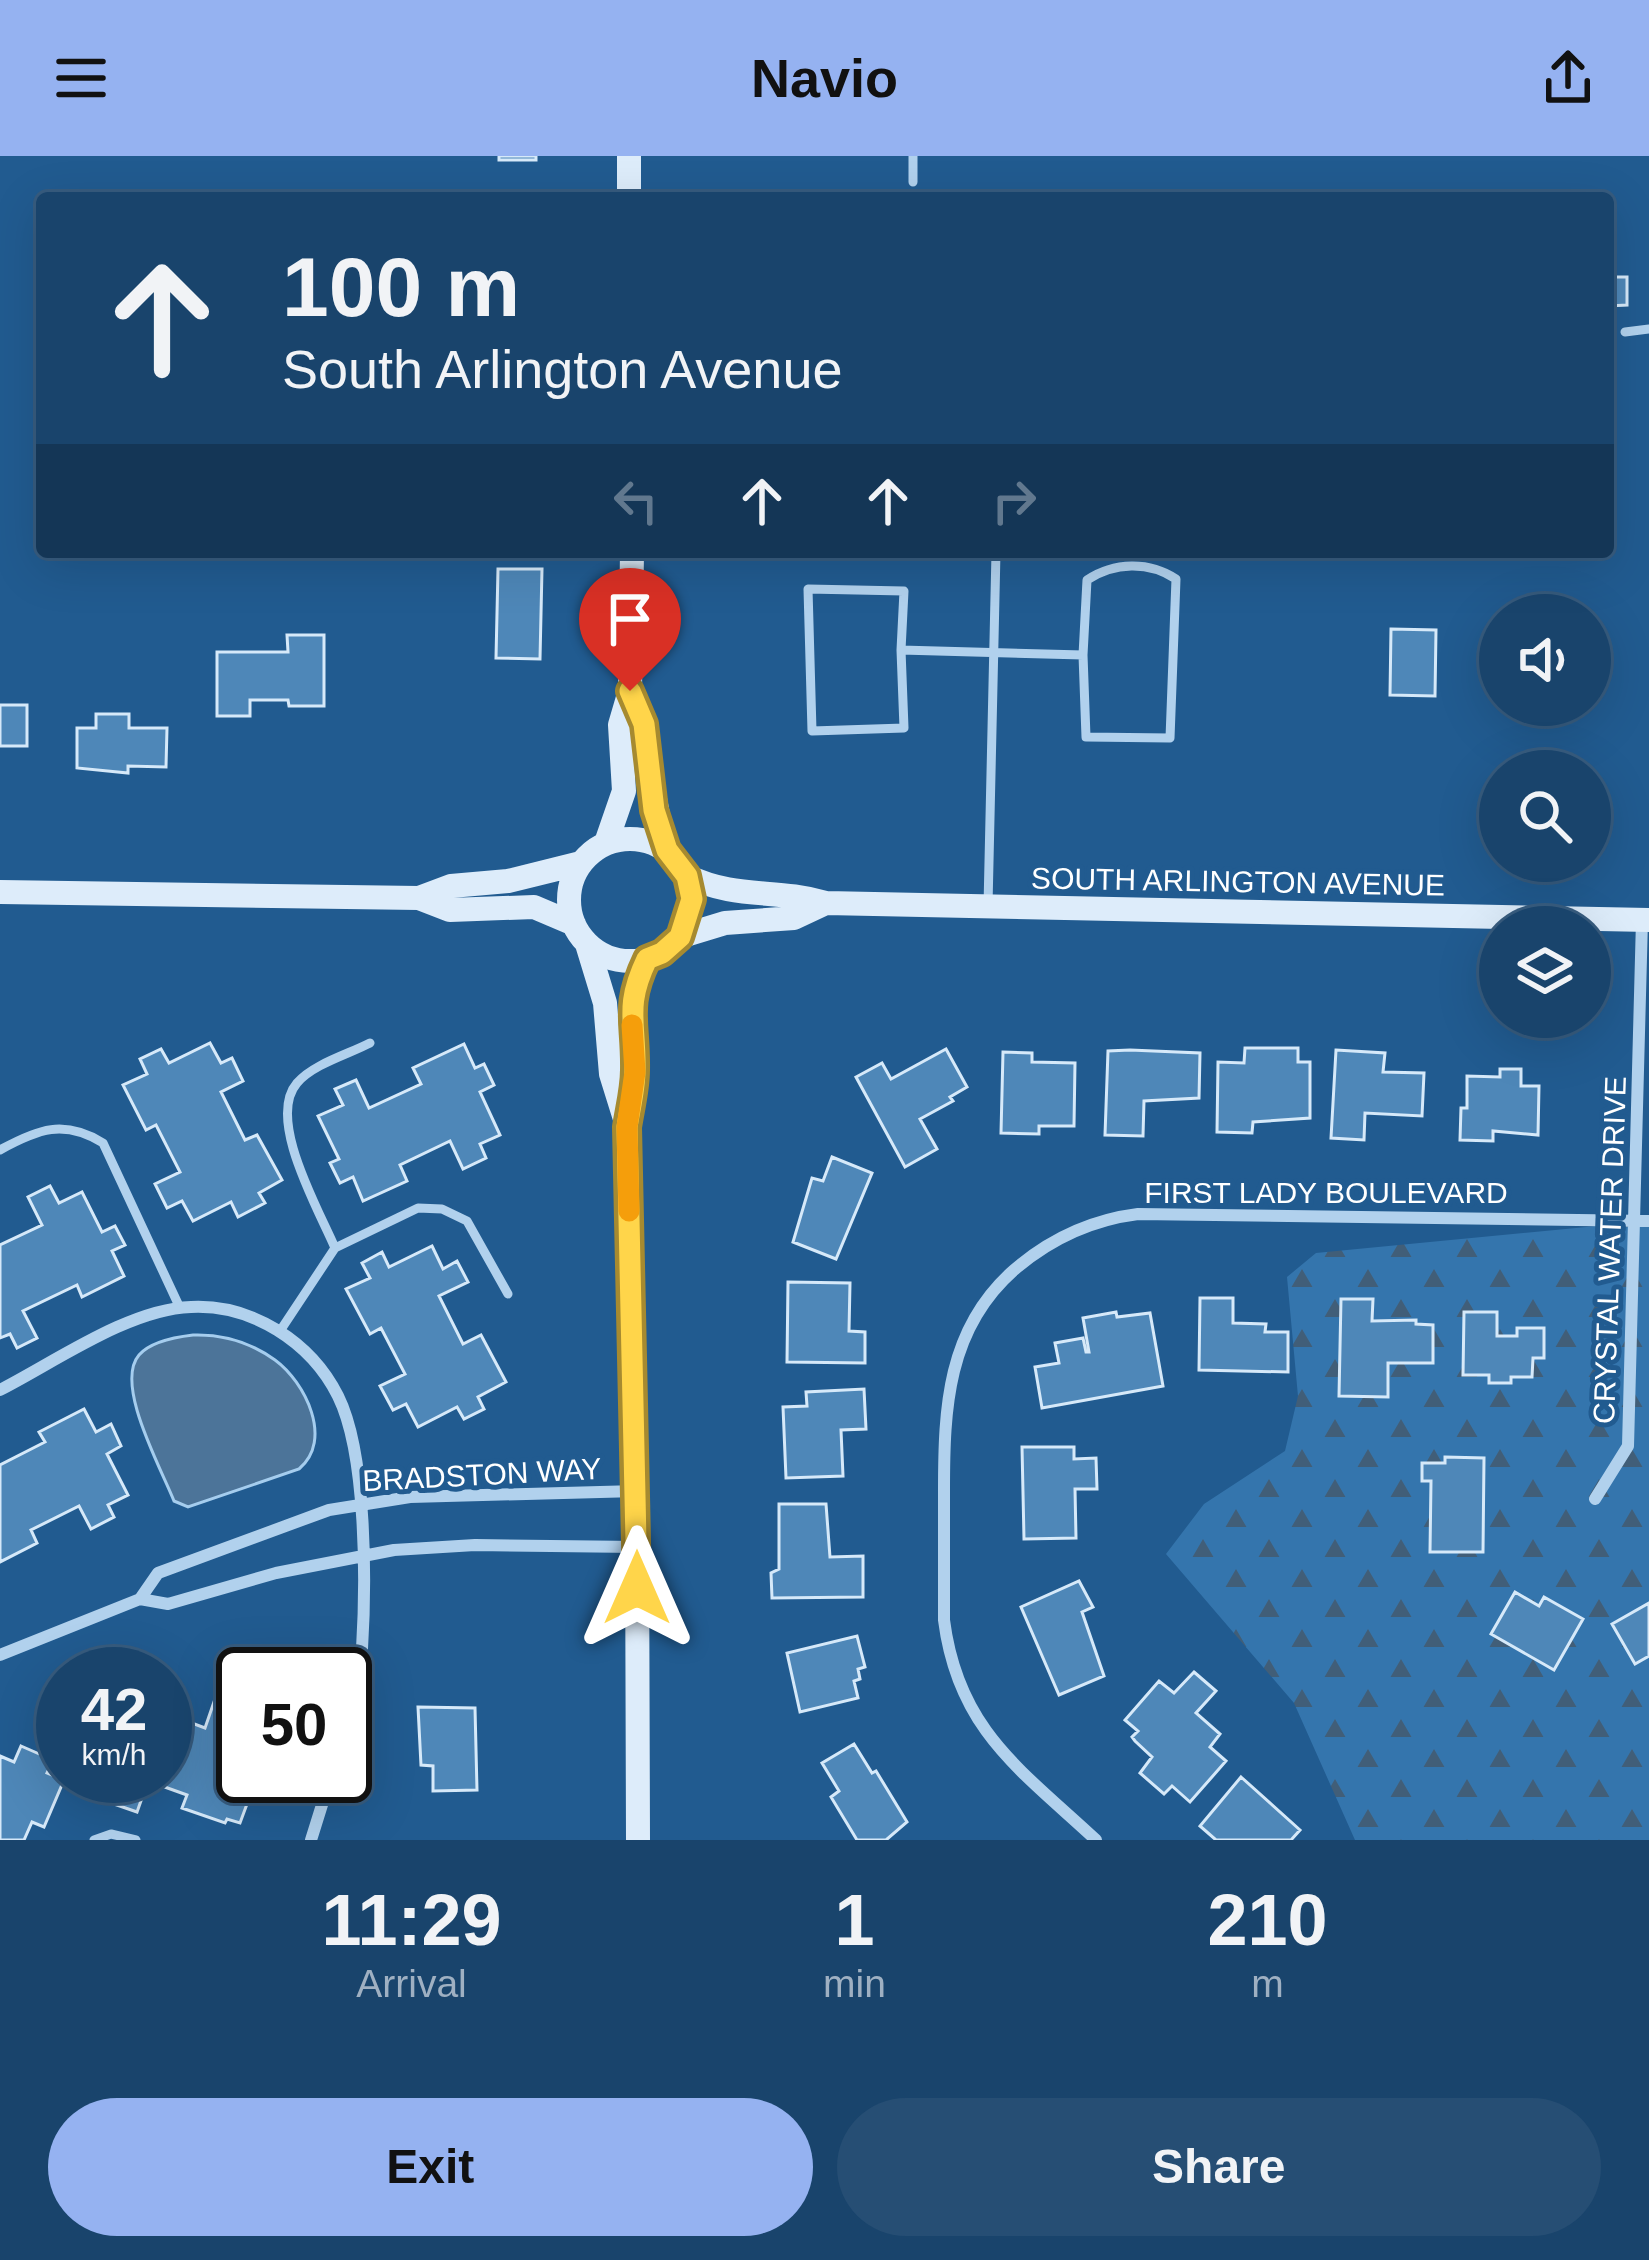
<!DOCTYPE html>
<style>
:root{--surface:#19446c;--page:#264e74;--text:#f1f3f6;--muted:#9fb0c2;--line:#375c7f;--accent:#95b2f1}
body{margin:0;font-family:Helvetica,sans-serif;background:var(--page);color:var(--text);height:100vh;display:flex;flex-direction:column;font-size:45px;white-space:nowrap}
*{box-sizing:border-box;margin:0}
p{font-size:39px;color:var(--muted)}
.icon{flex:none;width:66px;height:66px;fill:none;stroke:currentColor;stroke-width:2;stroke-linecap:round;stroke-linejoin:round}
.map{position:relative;height:1684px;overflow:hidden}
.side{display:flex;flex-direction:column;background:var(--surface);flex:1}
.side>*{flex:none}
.hud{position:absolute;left:36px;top:36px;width:1578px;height:366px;border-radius:12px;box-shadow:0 12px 48px #0002,0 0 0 3px var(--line);background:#19446c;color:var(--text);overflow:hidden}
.buttons{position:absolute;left:1479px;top:438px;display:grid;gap:24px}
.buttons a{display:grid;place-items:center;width:132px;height:132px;border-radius:50%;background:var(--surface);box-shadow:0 12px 48px #0002,0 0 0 3px var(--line);font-size:60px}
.speed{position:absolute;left:36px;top:1491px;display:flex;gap:24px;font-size:60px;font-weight:700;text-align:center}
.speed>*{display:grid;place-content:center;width:156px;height:156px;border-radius:50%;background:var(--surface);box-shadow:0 12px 48px #0002,0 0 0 3px var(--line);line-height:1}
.speed small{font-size:30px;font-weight:400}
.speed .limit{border:6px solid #111;border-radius:18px;background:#fff;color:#111}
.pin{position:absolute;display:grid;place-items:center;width:102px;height:102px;color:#fff;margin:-123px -51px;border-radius:50% 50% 50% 0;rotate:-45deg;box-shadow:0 0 12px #0007}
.pin .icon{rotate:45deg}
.me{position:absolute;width:132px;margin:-66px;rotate:0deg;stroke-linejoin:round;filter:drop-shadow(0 0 9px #0008)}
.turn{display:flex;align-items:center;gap:42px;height:252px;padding:0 48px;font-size:54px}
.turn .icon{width:156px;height:156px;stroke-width:2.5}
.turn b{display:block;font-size:84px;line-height:102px}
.lanes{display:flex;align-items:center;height:114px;padding:0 48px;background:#0003;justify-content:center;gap:60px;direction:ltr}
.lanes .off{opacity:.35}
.eta{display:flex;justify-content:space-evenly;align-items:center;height:204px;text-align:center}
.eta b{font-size:72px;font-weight:800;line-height:84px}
.cta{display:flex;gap:24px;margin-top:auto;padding:24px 48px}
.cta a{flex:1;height:138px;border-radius:72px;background:var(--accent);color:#111;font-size:48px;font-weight:800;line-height:138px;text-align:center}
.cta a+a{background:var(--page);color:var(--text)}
header{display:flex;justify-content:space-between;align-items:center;height:156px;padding:0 48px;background:var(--accent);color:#111;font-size:54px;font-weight:800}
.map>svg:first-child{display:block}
</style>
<header><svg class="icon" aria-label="menu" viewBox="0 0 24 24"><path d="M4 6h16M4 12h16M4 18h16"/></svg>Navio<svg class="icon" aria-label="share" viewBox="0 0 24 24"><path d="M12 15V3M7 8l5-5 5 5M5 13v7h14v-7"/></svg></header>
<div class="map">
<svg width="1649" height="1684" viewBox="0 0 1649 1684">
<defs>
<pattern id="forest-firs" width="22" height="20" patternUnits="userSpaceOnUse" patternTransform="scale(3)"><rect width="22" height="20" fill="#3475ad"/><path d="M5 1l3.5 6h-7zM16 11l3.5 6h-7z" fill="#415e78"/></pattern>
</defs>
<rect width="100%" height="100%" fill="#215b90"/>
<path fill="url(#forest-firs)" d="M 1649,1065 L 1649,1684 L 1355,1684 L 1294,1547 L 1166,1398 L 1204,1348 L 1285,1295 L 1298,1240 L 1287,1121 L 1316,1097 Z"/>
<path fill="#4c7499" stroke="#a5cdee" stroke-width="3" d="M 193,1179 C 224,1178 250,1186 275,1204 C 305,1226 334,1284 299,1313 L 188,1351 L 174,1345 C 161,1312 114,1228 139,1199 C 151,1185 176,1181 193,1179 Z"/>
<path fill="#4e87b8" stroke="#d6e9f9" stroke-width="3" d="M 499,0 L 536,0 L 536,4 L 499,4 Z
M 440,36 L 530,38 L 530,42 L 440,42 Z
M 1608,121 L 1627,121 L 1627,149 L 1608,150 Z
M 498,413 L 542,413 L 540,503 L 496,502 Z
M 1391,473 L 1436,474 L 1435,540 L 1390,539 Z
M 287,479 L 324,479 L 324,550 L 289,550 L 288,544 L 250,544 L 250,560 L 217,560 L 217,496 L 288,496 Z
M 0,549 L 27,549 L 27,590 L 0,590 Z
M 96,558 L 129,558 L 129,572 L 167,572 L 166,611 L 128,610 L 128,617 L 77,612 L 77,572 L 96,572 Z
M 210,887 L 221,907 L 232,902 L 243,925 L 221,936 L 245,984 L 257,979 L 282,1024 L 259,1037 L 265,1047 L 238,1061 L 231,1046 L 193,1065 L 182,1045 L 167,1052 L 155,1028 L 180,1016 L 156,969 L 146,974 L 123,929 L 147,918 L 140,903 L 161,893 L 169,907 Z
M 464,888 L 475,912 L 484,908 L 494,929 L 480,936 L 500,979 L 480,988 L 486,1002 L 463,1013 L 450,985 L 400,1009 L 407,1025 L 363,1045 L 353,1021 L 340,1027 L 330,1007 L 339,1003 L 318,960 L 343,949 L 335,933 L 356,924 L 369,952 L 421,928 L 413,912 Z
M 1245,892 L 1298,892 L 1298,906 L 1310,906 L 1310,962 L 1253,966 L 1252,977 L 1217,976 L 1218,906 L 1244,907 Z
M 946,893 L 967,931 L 950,941 L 953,945 L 920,963 L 937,993 L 905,1011 L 856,921 L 882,907 L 891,923 Z
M 1130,894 L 1200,897 L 1199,942 L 1144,945 L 1143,980 L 1105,979 L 1108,895 Z
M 1336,894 L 1385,897 L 1383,916 L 1424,917 L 1422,960 L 1365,957 L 1364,984 L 1331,982 Z
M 1003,896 L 1032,897 L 1032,906 L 1075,907 L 1074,970 L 1039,970 L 1039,978 L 1001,977 Z
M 1500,913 L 1521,913 L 1521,930 L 1539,930 L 1538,979 L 1493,975 L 1493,985 L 1460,984 L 1461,952 L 1467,952 L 1467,920 L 1500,921 Z
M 832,1001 L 872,1017 L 836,1103 L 793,1086 L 812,1022 L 823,1025 Z
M 50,1030 L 59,1047 L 82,1036 L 102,1076 L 115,1070 L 125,1089 L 112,1095 L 124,1120 L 82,1141 L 77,1129 L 23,1155 L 37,1182 L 17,1192 L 10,1178 L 0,1182 L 0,1089 L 42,1069 L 28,1041 Z
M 432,1090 L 443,1113 L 457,1105 L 468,1126 L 439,1140 L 463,1188 L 481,1179 L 506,1226 L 478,1241 L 484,1253 L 464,1263 L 457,1251 L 418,1271 L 406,1248 L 393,1254 L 380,1230 L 405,1218 L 381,1172 L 370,1178 L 346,1133 L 370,1122 L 362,1107 L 382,1096 L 389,1111 Z
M 788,1126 L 850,1127 L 849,1175 L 865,1176 L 865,1207 L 787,1206 Z
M 1200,1142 L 1233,1142 L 1233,1167 L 1266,1168 L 1265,1176 L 1288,1176 L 1288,1216 L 1199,1214 Z
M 1341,1143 L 1373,1143 L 1372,1165 L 1416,1164 L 1416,1168 L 1433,1169 L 1433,1207 L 1388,1207 L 1388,1241 L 1339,1240 Z
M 1116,1156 L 1117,1161 L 1150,1157 L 1163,1230 L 1042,1252 L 1035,1211 L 1059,1207 L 1055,1187 L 1083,1182 L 1086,1196 L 1089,1196 L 1083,1162 Z
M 1464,1156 L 1497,1156 L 1497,1180 L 1517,1180 L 1517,1172 L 1544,1172 L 1544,1202 L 1533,1202 L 1532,1221 L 1511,1221 L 1511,1227 L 1489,1227 L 1489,1219 L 1463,1219 Z
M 864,1233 L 866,1273 L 841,1274 L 843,1320 L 786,1322 L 783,1251 L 807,1250 L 806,1236 Z
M 84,1253 L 96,1276 L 111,1268 L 121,1290 L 107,1298 L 128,1339 L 108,1349 L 114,1361 L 91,1373 L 79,1350 L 31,1374 L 37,1387 L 0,1406 L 0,1309 L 45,1286 L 39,1276 Z
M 1022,1291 L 1074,1291 L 1074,1303 L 1096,1302 L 1097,1333 L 1075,1333 L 1076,1382 L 1024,1383 Z
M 1445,1301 L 1484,1302 L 1483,1396 L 1430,1396 L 1431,1325 L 1422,1325 L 1422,1307 L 1445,1307 Z
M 779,1348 L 826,1348 L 830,1401 L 863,1400 L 863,1441 L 772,1442 L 771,1417 L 779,1413 Z
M 1079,1425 L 1093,1451 L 1082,1456 L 1104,1520 L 1059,1539 L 1021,1451 Z
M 1515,1436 L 1539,1450 L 1544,1441 L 1583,1463 L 1554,1514 L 1491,1478 Z
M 1649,1447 L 1649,1500 L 1635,1508 L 1612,1468 Z
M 857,1480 L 865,1511 L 858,1513 L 860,1523 L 854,1525 L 858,1542 L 800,1556 L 787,1497 Z
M 1194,1516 L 1216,1535 L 1196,1557 L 1220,1578 L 1210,1591 L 1226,1605 L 1190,1646 L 1172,1630 L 1164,1638 L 1140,1617 L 1152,1601 L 1135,1585 L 1132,1581 L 1138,1575 L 1125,1564 L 1159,1525 L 1174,1537 Z
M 215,1543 L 243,1553 L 243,1620 L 257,1621 L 240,1667 L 227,1663 L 225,1667 L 182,1652 L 187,1639 L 148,1625 L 137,1656 L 114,1648 L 120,1631 L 93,1623 L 94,1620 L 165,1620 L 165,1546 L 169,1547 L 165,1557 L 205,1572 Z
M 418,1551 L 475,1552 L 477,1634 L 433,1635 L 433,1610 L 421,1609 Z
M 854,1588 L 872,1617 L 876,1615 L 907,1666 L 886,1684 L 857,1684 L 831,1641 L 839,1635 L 822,1607 Z
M 21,1590 L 53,1604 L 47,1617 L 64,1624 L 44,1671 L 32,1666 L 24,1684 L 0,1684 L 0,1600 L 14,1606 Z
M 1241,1621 L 1300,1674 L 1291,1684 L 1216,1684 L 1200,1670 Z"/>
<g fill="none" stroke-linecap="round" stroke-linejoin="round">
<path stroke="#b1d1ed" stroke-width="9" d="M 913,26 L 913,0
M 1625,176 L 1649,173
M 901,494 L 904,572 L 812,575 L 808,433 L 904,435 L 901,494 L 1083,499 L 1086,581 L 1170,582 L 1176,423 C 1149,405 1114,406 1087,424 L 1083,499
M 988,750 L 996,396
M 0,994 C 38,973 64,963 103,987 L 180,1152
M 335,1092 C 319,1054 266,963 297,927 C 313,908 349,898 370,887
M 280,1175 L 335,1092 L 418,1052 L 442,1053 L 467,1065 L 508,1138
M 94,1684 L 111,1678 L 136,1684"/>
<path stroke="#b1d1ed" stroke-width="12" d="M 0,1234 C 55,1206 129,1153 191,1151 C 252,1148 311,1186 338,1240 C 367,1298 366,1428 362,1493 C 361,1520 353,1547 345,1573
M 1595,1343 L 1628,1290 L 1642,764
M 140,1443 L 158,1417 L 329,1354 L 410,1341 L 637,1335
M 0,1499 L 140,1443 L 168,1448 L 276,1417 L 394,1394 L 475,1389 L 637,1391
M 311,1684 L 331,1620
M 1096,1684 C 1021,1614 958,1574 944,1464 C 944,1421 944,1378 944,1335 C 944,1252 947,1173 1014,1114 C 1050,1083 1090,1064 1138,1058 L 1649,1065"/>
<path stroke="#ddecfa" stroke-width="24" d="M 629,0 L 629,42
M 630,535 C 651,585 650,641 667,695
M569 744a61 61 0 1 1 122 0a61 61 0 1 1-122 0Z
M 606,687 L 624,635 L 620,569 L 630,535 L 632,396
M 687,720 C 738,744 774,732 826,747 L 1649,764
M 0,736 L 419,742 L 451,730 L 508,725 L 581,707
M 419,742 L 450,754 L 534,751 L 574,768
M 679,781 L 725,767 L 794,762 L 826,747
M 587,788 L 605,847 L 611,918 L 625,963
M 638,1684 L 637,1366 L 627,971 C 630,952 635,933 635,914 C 636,866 624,851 647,803"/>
</g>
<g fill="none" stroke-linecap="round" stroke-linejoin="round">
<g stroke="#a68a30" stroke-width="30">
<path id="route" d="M 630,535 L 644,568 L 654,654 L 667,694 L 687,720 L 692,743 L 680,781 L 662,797 L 647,803 C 624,851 636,865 635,914 C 635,933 630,952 627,971 L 637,1432"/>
</g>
<use href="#route" stroke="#ffd54a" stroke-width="21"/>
<path stroke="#f59e0b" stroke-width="21" d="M 629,1055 L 627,971 L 635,916 L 632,869"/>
</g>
<g text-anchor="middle" stroke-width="10" stroke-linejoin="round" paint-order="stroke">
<g font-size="30" fill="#fff" stroke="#215b90">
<text transform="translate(1238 726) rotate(1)" y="10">SOUTH ARLINGTON AVENUE</text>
<text x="1326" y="1047">FIRST LADY BOULEVARD</text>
<text transform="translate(1610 1094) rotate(-88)" y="10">CRYSTAL WATER DRIVE</text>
<text transform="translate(482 1319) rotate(-3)" y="10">BRADSTON WAY</text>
</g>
</g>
</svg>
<div class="buttons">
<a><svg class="icon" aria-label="sound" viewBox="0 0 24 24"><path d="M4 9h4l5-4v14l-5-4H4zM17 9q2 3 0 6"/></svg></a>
<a><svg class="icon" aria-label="search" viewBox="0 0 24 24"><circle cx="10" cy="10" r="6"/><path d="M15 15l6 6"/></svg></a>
<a><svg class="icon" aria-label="layers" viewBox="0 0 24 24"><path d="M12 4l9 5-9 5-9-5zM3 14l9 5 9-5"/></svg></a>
</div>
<div class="speed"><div>42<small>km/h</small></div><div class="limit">50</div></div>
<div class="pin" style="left:630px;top:535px;background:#d93025"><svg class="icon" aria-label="arrive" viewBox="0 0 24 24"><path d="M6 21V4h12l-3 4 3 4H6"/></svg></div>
<svg class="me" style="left:637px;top:1432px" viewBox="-20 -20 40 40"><path d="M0-17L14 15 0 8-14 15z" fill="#ffd54a" stroke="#fff" stroke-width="4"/></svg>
<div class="hud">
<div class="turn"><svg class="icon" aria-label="ahead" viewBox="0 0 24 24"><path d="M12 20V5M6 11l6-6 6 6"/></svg><div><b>100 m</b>South Arlington Avenue</div></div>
<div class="lanes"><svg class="icon off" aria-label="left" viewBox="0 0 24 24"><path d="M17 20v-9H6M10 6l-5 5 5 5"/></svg><svg class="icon" aria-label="ahead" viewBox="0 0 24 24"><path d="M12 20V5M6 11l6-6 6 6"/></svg><svg class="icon" aria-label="ahead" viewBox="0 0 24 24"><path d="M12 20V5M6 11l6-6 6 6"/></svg><svg class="icon off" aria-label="right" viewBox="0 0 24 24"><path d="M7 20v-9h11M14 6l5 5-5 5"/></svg></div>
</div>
</div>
<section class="side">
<div class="eta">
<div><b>11:29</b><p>Arrival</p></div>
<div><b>1</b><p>min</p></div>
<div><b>210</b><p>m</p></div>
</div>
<div class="cta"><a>Exit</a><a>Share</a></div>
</section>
